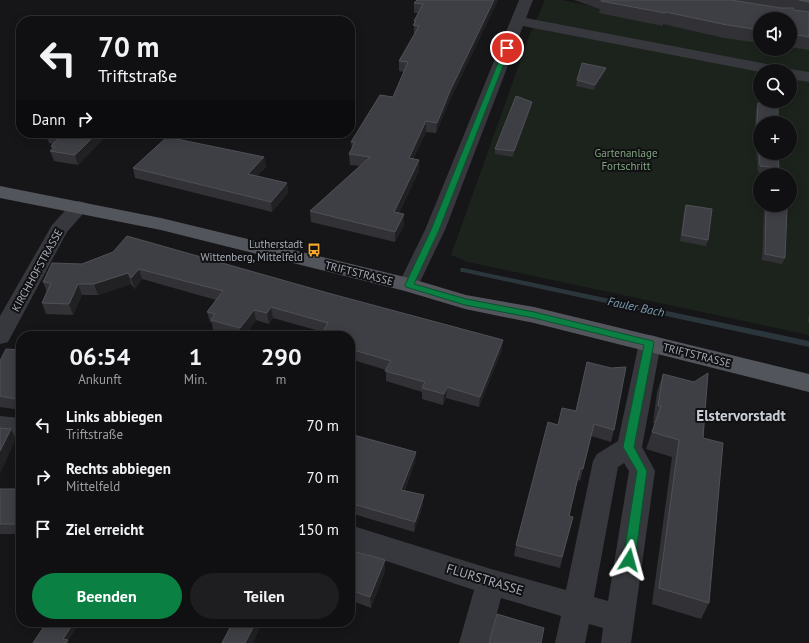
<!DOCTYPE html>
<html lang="de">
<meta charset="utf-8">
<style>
:root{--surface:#101012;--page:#1e1e20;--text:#f1f3f6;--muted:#9c9d9f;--line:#303032;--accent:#0b8043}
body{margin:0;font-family:"PT Sans",sans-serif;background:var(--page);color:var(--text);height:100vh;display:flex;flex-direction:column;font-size:15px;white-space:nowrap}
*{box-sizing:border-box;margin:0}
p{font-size:13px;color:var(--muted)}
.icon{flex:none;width:22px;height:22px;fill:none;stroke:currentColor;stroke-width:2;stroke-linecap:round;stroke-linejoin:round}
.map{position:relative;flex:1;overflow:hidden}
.details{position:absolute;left:16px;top:331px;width:339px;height:296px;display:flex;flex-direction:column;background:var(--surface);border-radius:16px;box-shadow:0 2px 10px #0003,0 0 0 1px var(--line)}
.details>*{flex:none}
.guide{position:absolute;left:16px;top:16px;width:339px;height:122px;border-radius:16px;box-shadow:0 2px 10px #0003,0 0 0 1px var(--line);background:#101012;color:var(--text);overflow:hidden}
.buttons{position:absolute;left:753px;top:12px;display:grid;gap:8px}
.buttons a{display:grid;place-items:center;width:44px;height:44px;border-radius:50%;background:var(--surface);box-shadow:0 2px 10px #0003,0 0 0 1px var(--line);font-size:20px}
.pin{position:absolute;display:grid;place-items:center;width:34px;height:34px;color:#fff;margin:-17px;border:2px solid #fff;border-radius:50%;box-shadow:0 1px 4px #0007}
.me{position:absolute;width:44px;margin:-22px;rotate:8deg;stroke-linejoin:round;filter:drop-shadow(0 0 3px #0008)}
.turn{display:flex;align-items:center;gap:14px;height:84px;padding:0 16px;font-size:18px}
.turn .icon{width:52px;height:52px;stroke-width:2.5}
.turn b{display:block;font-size:28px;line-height:34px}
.then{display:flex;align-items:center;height:38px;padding:0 16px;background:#0003;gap:8px;font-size:15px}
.eta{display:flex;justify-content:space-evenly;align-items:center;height:68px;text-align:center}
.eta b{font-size:24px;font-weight:800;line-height:28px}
.cta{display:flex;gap:8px;margin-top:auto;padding:8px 16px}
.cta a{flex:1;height:46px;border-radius:24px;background:var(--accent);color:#fff;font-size:16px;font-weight:800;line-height:46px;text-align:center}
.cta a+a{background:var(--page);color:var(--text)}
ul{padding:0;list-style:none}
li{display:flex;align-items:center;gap:12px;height:52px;padding:0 16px}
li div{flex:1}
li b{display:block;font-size:15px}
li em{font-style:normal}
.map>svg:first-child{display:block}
</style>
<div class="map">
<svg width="809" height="643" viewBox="0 0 809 643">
<rect width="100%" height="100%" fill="#161618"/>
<path fill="#1c231c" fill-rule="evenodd" d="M 545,0 L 561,0 L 760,38 L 760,49 L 790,49 L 790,43 L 809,47 L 809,335 L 468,262 L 451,255 L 530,34 ZM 760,71 L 790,71 L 790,101 L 760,101 ZM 760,123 L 790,123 L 790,153 L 760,153 ZM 760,175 L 790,175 L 790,205 L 760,205 Z"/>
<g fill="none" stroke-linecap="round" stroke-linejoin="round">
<path fill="#2b363c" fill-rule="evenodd" d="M 461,268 L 463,268 L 809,341 L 809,347 L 463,272 L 461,272 L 460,270 Z"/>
<path fill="#37383d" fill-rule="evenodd" d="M 519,0 L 533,0 L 526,18 L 777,66 L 782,68 L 785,71 L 790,69 L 809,72 L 809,82 L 790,79 L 790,71 L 760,72 L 523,26 L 445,230 L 416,290 L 409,292 L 402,290 L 398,285 L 425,230 Z
M 79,201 L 86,203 L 89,207 L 67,232 L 8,342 L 0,344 L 0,316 L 52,225 L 72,203 Z
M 650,335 L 658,337 L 661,343 L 642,447 L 655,471 L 631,643 L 601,643 L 603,628 L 589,624 L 585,643 L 555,643 L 561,616 L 501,598 L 489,643 L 459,643 L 474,590 L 350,549 L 350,525 L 491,569 L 566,590 L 593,461 L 597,454 L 618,441 L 639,343 L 642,337 ZM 624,463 L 629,471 L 608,601 L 594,597 L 618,467 Z
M 0,416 L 21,418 L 21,438 L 0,436 Z"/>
<path fill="#53555c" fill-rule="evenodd" d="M 0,186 L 161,218 L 409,278 L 466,295 L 534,307 L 809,374 L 809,392 L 534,323 L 465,309 L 405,291 L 161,230 L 0,198 Z"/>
</g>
<path fill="#323236" d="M 498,0 L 449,102 L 436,133 L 426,132 L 413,159 L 419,171 L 399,213 L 404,225 L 395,242 L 311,222 L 310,211 L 360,166 L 350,165 L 349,154 L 352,149 L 351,142 L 393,97 L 404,72 L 399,71 L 399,61 L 414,35 L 414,21 L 418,13 L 414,13 L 414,3 Z
M 574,0 L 809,0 L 809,50 L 790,47 L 790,19 L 760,19 L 760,43 L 724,38 L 663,24 L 663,26 L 599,13 L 600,9 Z
M 606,68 L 605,73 L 594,90 L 576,86 L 577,80 Z
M 532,102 L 531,108 L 513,157 L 495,154 L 495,149 Z
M 758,103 L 779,168 L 776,174 L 758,172 L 756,149 L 754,148 L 756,108 Z
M 109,133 L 78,165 L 54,161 L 50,151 L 52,150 L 51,146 L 53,144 L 49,143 L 45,134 Z
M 264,157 L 266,167 L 257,176 L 287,183 L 288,193 L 272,212 L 135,178 L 133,168 Z
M 686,205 L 708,240 L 706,246 L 680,241 L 684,211 Z
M 766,205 L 785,258 L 782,264 L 762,260 L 764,211 Z
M 113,252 L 502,350 L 479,407 L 446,398 L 443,405 L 422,399 L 422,392 L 386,381 L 386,370 L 350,359 L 350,336 L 323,332 L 273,318 L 269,324 L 256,320 L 245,336 L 232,336 L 213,330 L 212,323 L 210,322 L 207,312 L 216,300 L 142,279 L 135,289 L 131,284 L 98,295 L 82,295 L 73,315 L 46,314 L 42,303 L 47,292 L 43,282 L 82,264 Z
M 809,313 L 809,322 L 808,322 Z
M 21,350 L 21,410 L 0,407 L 0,361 Z
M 663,374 L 703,438 L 709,603 L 701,619 L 652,604 L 672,457 L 646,449 L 655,423 L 653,423 L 657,392 Z
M 576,411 L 614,430 L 611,442 L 591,436 L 580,481 L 578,480 L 569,516 L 573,517 L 560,568 L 514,556 L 516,545 L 558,425 Z
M 350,434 L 416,452 L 415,462 L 405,490 L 423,505 L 414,532 L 350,513 Z
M 0,489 L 21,489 L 21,534 L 0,534 Z
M 350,550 L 385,560 L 385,571 L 371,608 L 350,600 Z"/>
<path fill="#212124" d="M 494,0 L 498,0 L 449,102 L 436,133 L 437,123 L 450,91 Z
M 606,68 L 605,73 L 594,90 L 595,85 Z
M 532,102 L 531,108 L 513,157 L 514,151 Z
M 426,121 L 426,132 L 409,169 L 409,158 Z
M 97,133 L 109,133 L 78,165 L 75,155 Z
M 264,157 L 266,167 L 250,184 L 248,174 Z
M 419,160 L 419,171 L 394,223 L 394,212 Z
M 287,183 L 288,193 L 272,212 L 271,202 Z
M 404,214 L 404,225 L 395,242 L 395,232 Z
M 139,269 L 142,279 L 135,289 L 131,278 Z
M 128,273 L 131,284 L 98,295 L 94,284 Z
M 78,284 L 82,295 L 73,315 L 69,304 Z
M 271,307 L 273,318 L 269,324 L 267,313 Z
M 254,310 L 256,320 L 245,336 L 242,336 L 240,328 Z
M 503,340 L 502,350 L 479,407 L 480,397 Z
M 447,387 L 446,398 L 443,405 L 444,394 Z
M 11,429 L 16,439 L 0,474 L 0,451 Z
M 416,452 L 415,462 L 401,499 L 401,490 Z
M 21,495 L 21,506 L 18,502 Z
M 424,495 L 423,505 L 414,532 L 415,522 Z
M 385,560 L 385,571 L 371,608 L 370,597 Z
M 74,622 L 75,622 L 78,626 L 68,641 L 69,643 L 66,643 L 63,639 Z
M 256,622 L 262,622 L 262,623 L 253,643 L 245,643 Z"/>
<path fill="#3e3f44" stroke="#4f5156" d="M 417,0 L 494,0 L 450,91 L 437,123 L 426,121 L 409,158 L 419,160 L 394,212 L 404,214 L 395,232 L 310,211 L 370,157 L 349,154 L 355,142 L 351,142 L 380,95 L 393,97 L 408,62 L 399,61 L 419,26 L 413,25 L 416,21 L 414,21 L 423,4 L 414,3 Z
M 601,0 L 731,0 L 781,8 L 793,8 L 794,10 L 809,12 L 809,37 L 790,34 L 790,19 L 760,19 L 760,30 L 727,25 L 666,12 L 665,13 L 601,1 Z
M 799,0 L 809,0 L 809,2 Z
M 582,63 L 606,68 L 595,85 L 577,80 Z
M 516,96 L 532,102 L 514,151 L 495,149 Z
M 758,103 L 778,107 L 778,123 L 760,123 L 760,153 L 778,153 L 779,168 L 760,166 L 758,143 L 756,143 Z
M 46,133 L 97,133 L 75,155 L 50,151 L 55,147 L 51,146 L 61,136 L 45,134 Z
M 167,137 L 264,157 L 248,174 L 287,183 L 271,202 L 133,168 Z
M 686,205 L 712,209 L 708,240 L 682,235 Z
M 766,205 L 787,209 L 785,258 L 765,254 Z
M 127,236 L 328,293 L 503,340 L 480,397 L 447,387 L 444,394 L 422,388 L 425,382 L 385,371 L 391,361 L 350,349 L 350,336 L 320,336 L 328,323 L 271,307 L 267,313 L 254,310 L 240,328 L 211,320 L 215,314 L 207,312 L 223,291 L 139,269 L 131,278 L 128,273 L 94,284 L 78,284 L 69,304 L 42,303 L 51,283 L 43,282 L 52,263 L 82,264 L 113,252 Z
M 94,333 L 125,334 L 125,336 L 93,336 Z
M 6,349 L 21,350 L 21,400 L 0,396 L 0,361 Z
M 587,362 L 611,368 L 626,367 L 614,430 L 594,424 L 583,469 L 580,468 L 569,516 L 573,517 L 562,557 L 516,545 L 548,422 L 558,425 L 562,408 L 576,411 Z
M 708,373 L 703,438 L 723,443 L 709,603 L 659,588 L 679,440 L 652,432 L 661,406 L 658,406 L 663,374 L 694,382 Z
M 0,428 L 11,429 L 0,451 Z
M 350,434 L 416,452 L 401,490 L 424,495 L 415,522 L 350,503 Z
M 0,489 L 21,489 L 21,495 L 18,502 L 21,502 L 21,524 L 0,524 Z
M 350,550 L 385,560 L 370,597 L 350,590 Z
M 497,614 L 544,628 L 541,643 L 489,643 Z
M 47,622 L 74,622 L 63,639 L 68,640 L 66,643 L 33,643 Z
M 233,622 L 256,622 L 245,643 L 222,643 Z"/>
<path fill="#0b8043" stroke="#07532c" d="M 507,47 L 510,48 L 439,230 L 414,284 L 466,299 L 534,312 L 653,341 L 654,343 L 634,447 L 647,471 L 635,560 L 633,564 L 629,565 L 625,564 L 623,560 L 637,471 L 623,447 L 644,345 L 534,318 L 465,305 L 406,287 L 405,285 L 431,230 L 504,48 Z"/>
<defs>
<g id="bus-bare" transform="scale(1.08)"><path d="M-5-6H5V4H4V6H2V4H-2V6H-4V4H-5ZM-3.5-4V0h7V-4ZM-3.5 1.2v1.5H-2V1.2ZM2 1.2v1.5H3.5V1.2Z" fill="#f6a82f" stroke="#111113" stroke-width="2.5" paint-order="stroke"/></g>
</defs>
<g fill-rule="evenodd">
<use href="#bus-bare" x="314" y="250"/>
</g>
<g text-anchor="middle" stroke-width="4" stroke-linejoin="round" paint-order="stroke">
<g font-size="11" fill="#7ea47e" stroke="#111113">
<text x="626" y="157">Gartenanlage<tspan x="626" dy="13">Fortschritt</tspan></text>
</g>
<g font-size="11" fill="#a7adb8" stroke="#111113" text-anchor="end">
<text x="303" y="248">Lutherstadt<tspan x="303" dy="13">Wittenberg, Mittelfeld</tspan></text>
</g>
<g font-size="11" fill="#a7adb8" stroke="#111113">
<text transform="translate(37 270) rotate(-61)" y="4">KIRCHHOFSTRASSE</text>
<text transform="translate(359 273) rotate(14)" y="4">TRIFTSTRASSE</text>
<text transform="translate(697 355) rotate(14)" y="4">TRIFTSTRASSE</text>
</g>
<g font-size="12" font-style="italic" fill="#7d9db4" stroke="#111113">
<text transform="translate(636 307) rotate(12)" y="4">Fauler Bach</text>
</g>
<g font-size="13" fill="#a7adb8" stroke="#111113">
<text transform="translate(485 579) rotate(17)" y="5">FLURSTRASSE</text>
</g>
<g font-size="15" font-weight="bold" fill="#c8ccd4" stroke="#111113">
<text x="741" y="421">Elstervorstadt</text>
</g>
</g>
</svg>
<div class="buttons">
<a><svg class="icon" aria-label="sound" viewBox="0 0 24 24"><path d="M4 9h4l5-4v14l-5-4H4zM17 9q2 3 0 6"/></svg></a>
<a><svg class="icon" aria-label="search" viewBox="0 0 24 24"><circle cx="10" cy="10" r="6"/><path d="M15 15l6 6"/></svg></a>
<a>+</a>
<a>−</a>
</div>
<div class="pin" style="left:507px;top:48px;background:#d93025"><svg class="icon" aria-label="arrive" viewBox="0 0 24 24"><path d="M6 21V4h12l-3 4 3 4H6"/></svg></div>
<svg class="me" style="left:629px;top:560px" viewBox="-20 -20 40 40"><path d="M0-17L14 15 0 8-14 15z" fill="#0b8043" stroke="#fff" stroke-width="4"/></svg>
<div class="guide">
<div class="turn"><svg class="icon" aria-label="left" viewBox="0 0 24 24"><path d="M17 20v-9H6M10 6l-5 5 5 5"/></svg><div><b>70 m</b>Triftstraße</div></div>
<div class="then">Dann<svg class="icon" aria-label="right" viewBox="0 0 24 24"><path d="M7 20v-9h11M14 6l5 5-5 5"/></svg></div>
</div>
<section class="details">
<div class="eta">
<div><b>06:54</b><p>Ankunft</p></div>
<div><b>1</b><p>Min.</p></div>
<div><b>290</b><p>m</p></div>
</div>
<ul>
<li><svg class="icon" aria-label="left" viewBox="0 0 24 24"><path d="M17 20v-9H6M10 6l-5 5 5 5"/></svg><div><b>Links abbiegen</b><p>Triftstraße</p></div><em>70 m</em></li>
<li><svg class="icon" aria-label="right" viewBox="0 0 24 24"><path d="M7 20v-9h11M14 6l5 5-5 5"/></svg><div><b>Rechts abbiegen</b><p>Mittelfeld</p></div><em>70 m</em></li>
<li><svg class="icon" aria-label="arrive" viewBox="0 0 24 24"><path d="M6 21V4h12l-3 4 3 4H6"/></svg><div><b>Ziel erreicht</b></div><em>150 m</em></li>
</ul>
<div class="cta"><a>Beenden</a><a>Teilen</a></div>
</section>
</div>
